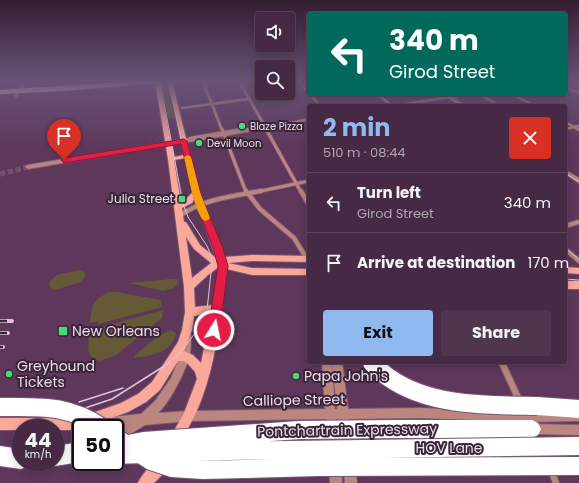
<!DOCTYPE html>
<meta charset="utf-8">
<style>
:root{--surface:#462944;--page:#50354f;--text:#f1f3f6;--muted:#b0a6b2;--line:#5e455d;--accent:#90b9f0}
body{margin:0;font-family:Poppins,sans-serif;background:var(--page);color:var(--text);height:100vh;display:flex;flex-direction:column;font-size:15px;white-space:nowrap}
*{box-sizing:border-box;margin:0}
p{font-size:13px;color:var(--muted)}
.icon{flex:none;width:22px;height:22px;fill:none;stroke:currentColor;stroke-width:2;stroke-linecap:round;stroke-linejoin:round}
.map{position:relative;flex:1;overflow:hidden}
.sheet{position:absolute;left:307px;top:104px;width:260px;height:260px;display:flex;flex-direction:column;background:var(--surface);border-radius:4px;box-shadow:0 2px 10px #0003,0 0 0 1px var(--line)}
.sheet>*{flex:none}
.banner{position:absolute;left:307px;top:12px;width:260px;height:84px;border-radius:4px;box-shadow:0 2px 10px #0003,0 0 0 1px var(--line);background:#00695c;color:#fff;overflow:hidden}
.tools{position:absolute;left:255px;top:12px;display:grid;gap:8px}
.tools a{display:grid;place-items:center;width:40px;height:40px;border-radius:4px;background:var(--surface);box-shadow:0 2px 10px #0003,0 0 0 1px var(--line);font-size:20px}
.speed{position:absolute;left:12px;top:419px;display:flex;gap:8px;font-size:20px;font-weight:700;text-align:center}
.speed>*{display:grid;place-content:center;width:52px;height:52px;border-radius:50%;background:var(--surface);box-shadow:0 2px 10px #0003,0 0 0 1px var(--line);line-height:1}
.speed small{font-size:10px;font-weight:400}
.speed .limit{border:2px solid #111;border-radius:6px;background:#fff;color:#111}
.pin{position:absolute;display:grid;place-items:center;width:34px;height:34px;color:#fff;margin:-41px -17px;border-radius:50% 50% 50% 0;rotate:-45deg;box-shadow:0 0 4px #0007}
.pin .icon{rotate:45deg}
.me{position:absolute;width:44px;margin:-22px;rotate:10deg;stroke-linejoin:round;filter:drop-shadow(0 0 3px #0008)}
.turn{display:flex;align-items:center;gap:14px;height:84px;padding:0 16px;font-size:18px}
.turn .icon{width:52px;height:52px;stroke-width:2.5}
.turn b{display:block;font-size:28px;line-height:34px}
.round{display:grid;place-items:center;flex:none;width:42px;height:42px;border-radius:4px;background:var(--page)}
.head{display:flex;align-items:center;justify-content:space-between;height:68px;padding:0 16px}
h1{font-size:24px;font-weight:700;line-height:30px;color:var(--accent)}
.cta{display:flex;gap:8px;margin-top:auto;padding:8px 16px}
.cta a{flex:1;height:46px;border-radius:4px;background:var(--accent);color:#111;font-size:16px;font-weight:700;line-height:46px;text-align:center}
.cta a+a{background:var(--page);color:var(--text)}
ul{padding:0;list-style:none}
li{display:flex;align-items:center;gap:12px;height:60px;padding:0 16px;border-top:1px solid var(--line)}
li div{flex:1}
li b{display:block;font-size:15px}
li em{font-style:normal}
.map>svg:first-child{display:block}
</style>
<div class="map">
<svg width="579" height="483" viewBox="0 0 579 483">
<rect width="100%" height="100%" fill="#5e375b"/>
<path fill="#665936" d="M 167,83 L 175,118 L 168,119 L 161,84 Z
M 79,270 L 83,271 L 86,274 L 81,282 L 55,290 C 50,288 49,287 49,282 L 57,275 Z
M 172,279 L 177,279 L 179,281 L 178,284 L 174,288 L 163,291 L 129,283 Z
M 109,292 L 117,292 L 161,300 L 162,307 L 98,324 L 98,321 L 90,323 C 91,306 93,300 109,292 Z
M 163,310 L 162,318 L 116,355 L 100,361 L 93,358 L 88,351 L 89,334 L 97,331 L 98,328 Z
M 171,330 L 176,333 C 173,353 150,356 134,358 L 134,356 C 145,347 157,335 171,330 Z"/>
<g fill="none" stroke-linecap="round" stroke-linejoin="round">
<path stroke="#744f71" stroke-width="5.5" stroke-dasharray="5.5 2.5" stroke-linecap="butt" d="M 0,174 L 28,167"/>
<g stroke="#7b5778" stroke-width="3">
<path id="pedestrian" d="M 182,108 L 212,104"/>
</g>
<g stroke="#7b5778" stroke-width="3.5">
<path id="minor-far4" d="M 203,81 L 222,130
M 239,81 L 267,130
M 299,81 L 309,93
M 310,94 L 320,106
M 377,94 L 392,106
M 479,94 L 500,106
M 512,94 L 535,106
M 16,96 L 25,81
M 212,104 L 249,99
M 393,106 L 468,94
M 565,122 L 579,130
M 565,129 L 579,126
M 239,130 L 279,126 L 309,119
M 250,130 L 265,128"/>
</g>
<g stroke="#7b5778" stroke-width="4.5">
<path id="minor-far3" d="M 222,129 L 246,192
M 266,129 L 301,192
M 184,141 L 192,138 L 245,129
M 187,141 L 256,129
M 256,192 L 309,181"/>
</g>
<g stroke="#7b5778" stroke-width="6">
<path id="minor-far2" d="M 246,191 L 260,209 L 294,238 L 307,259
M 301,191 L 309,205
M 179,216 C 203,199 233,196 261,191
M 565,226 L 579,222
M 565,249 L 579,261"/>
</g>
<g stroke="#7b5778" stroke-width="7">
<path id="minor-far1" d="M 502,362 L 503,364"/>
</g>
<g stroke="#7b5778" stroke-width="8">
<path id="minor" d="M 502,363 L 520,402
M 551,470 L 556,483"/>
</g>
<g stroke="#7b5778" stroke-width="2">
<path id="tertiary" d="M 565,86 L 579,92 L 579,94 L 565,88 Z
M 444,94 L 449,94 L 466,106 L 461,106 Z
M 184,139 L 187,141 L 186,142 L 28,169 L 25,167 L 28,165 Z
M 565,170 L 579,178 L 579,183 L 565,174 Z
M 187,332 L 190,333 L 191,336 C 191,343 191,351 189,358 C 184,374 170,402 158,413 L 189,411 L 325,409 L 322,362 L 332,362 L 335,409 L 337,409 L 332,362 L 342,362 L 348,409 L 419,408 L 527,412 L 579,411 L 579,421 L 527,422 L 419,418 L 349,419 L 353,449 L 351,453 L 347,455 L 343,453 L 341,449 L 338,419 L 336,419 L 335,423 L 331,424 L 327,423 L 326,419 L 189,421 L 145,425 L 117,442 L 115,442 L 115,432 L 124,426 L 104,428 L 96,427 L 95,423 L 96,419 L 100,418 L 141,414 L 155,401 L 171,378 L 179,358 L 183,336 L 184,333 Z
M 532,424 L 579,425 L 579,435 L 532,434 L 528,433 L 527,429 L 528,425 Z
M 335,461 L 339,463 L 341,467 L 342,483 L 330,483 L 329,467 L 331,463 Z
M 349,461 L 353,463 L 355,467 L 357,483 L 345,483 L 343,467 L 345,463 Z"/>
</g>
<g stroke="#7b5778" stroke-width="2">
<path id="secondary" d="M 155,81 L 159,81 L 174,157 L 184,155 L 168,81 L 172,81 L 199,192 L 225,257 L 252,255 L 309,256 L 309,262 L 252,261 L 228,263 L 252,268 L 309,269 L 309,275 L 252,275 L 227,269 L 222,306 L 223,308 L 221,311 C 216,351 208,395 187,430 C 184,436 182,442 176,444 L 172,442 L 170,438 L 184,413 L 197,379 L 195,372 L 189,365 L 184,361 L 178,361 L 160,390 L 146,402 L 128,412 L 78,430 L 55,430 L 55,428 L 21,428 L 21,430 L 0,430 L 0,418 L 78,418 L 121,403 L 138,394 L 152,382 L 178,342 L 182,330 L 185,312 L 184,287 L 168,159 ZM 185,158 L 193,192 L 186,199 L 181,203 L 174,160 ZM 195,198 L 216,258 L 200,245 L 186,222 L 184,222 L 182,208 L 192,203 ZM 186,237 L 194,249 L 211,263 L 192,278 ZM 219,267 L 213,305 L 195,307 L 194,288 L 208,275 ZM 211,313 L 201,363 L 193,355 L 184,351 L 192,330 L 194,316 Z
M 565,267 L 579,268 L 579,274 L 565,273 Z
M 565,281 L 579,281 L 579,289 L 565,289 Z
M 161,457 L 166,459 L 168,464 L 162,475 L 154,483 L 138,483 C 141,476 154,460 161,457 Z"/>
</g>
<g stroke="#7b5778" stroke-width="2">
<path id="primary" d="M 136,81 L 161,81 L 158,83 L 62,91 L 0,94 L 0,90 Z"/>
</g>
<g stroke="#7b5778" stroke-width="2">
<path id="motorway" d="M 537,397 L 579,400 L 579,418 L 537,415 L 531,412 L 528,406 L 531,400 Z
M 396,420 L 532,420 L 538,423 L 541,429 L 538,435 L 532,438 L 396,438 L 390,435 L 387,429 L 390,423 Z
M 81,442 L 81,462 L 55,466 L 48,463 L 55,462 L 55,446 Z
M 0,446 L 21,449 L 21,462 L 29,462 L 28,466 L 21,469 L 0,466 Z"/>
</g>
<use href="#pedestrian" stroke="#ba867d" stroke-width="2"/>
<use href="#minor-far4" stroke="#ba867d" stroke-width="2.5"/>
<use href="#minor-far3" stroke="#ba867d" stroke-width="3"/>
<use href="#minor-far2" stroke="#ba867d" stroke-width="4"/>
<use href="#minor-far1" stroke="#ba867d" stroke-width="5"/>
<use href="#minor" stroke="#ba867d" stroke-width="6"/>
<use href="#tertiary" fill="#ba867d" fill-rule="evenodd"/>
<use href="#secondary" fill="#f9a89a" fill-rule="evenodd"/>
<use href="#primary" fill="#f1dcd8" fill-rule="evenodd"/>
<use href="#motorway" fill="#fff" fill-rule="evenodd"/>
<path stroke="#dec4db" stroke-width="1" d="M 160,81 L 183,204 L 188,217 L 207,246 L 211,255 L 212,263 L 207,310 L 203,323 L 178,355 L 167,364
M 168,81 L 195,200 L 216,253
M 379,94 L 393,106
M 443,94 L 461,106
M 565,173 L 579,182
M 565,248 L 579,259
M 565,279 L 579,280"/>
<path stroke="#dec4db" stroke-width="1.5" d="M 79,402 L 123,388
M 79,410 L 112,399 L 169,363"/>
<g stroke="#dec4db" stroke-width="4">
<path id="rail" d="M 0,321 L 12,321
M 0,333 L 8,333
M 0,347 L 3,347"/>
</g>
<use href="#rail" stroke="#382637" stroke-width="2.5" stroke-dasharray="7" stroke-linecap="butt"/>
<g stroke="#7b5778" stroke-width="16" stroke-linecap="butt">
<path id="motorway-bridge-far1" d="M 371,362 L 373,364"/>
</g>
<g stroke="#7b5778" stroke-width="20" stroke-linecap="butt">
<path id="motorway-bridge" d="M 372,363 C 377,367 382,373 388,377 C 430,407 488,405 537,406
M 0,407 C 41,407 67,404 103,428
M 115,437 L 151,461 L 172,468 L 203,470 L 319,467 L 579,466
M 122,445 L 144,441 L 299,430 L 396,429
M 115,455 L 227,451 L 579,446"/>
</g>
<use href="#motorway-bridge-far1" stroke="#fff" stroke-width="14"/>
<use href="#motorway-bridge" stroke="#fff" stroke-width="18"/>
</g>
<linearGradient id="sky" x2="0" y2="1"><stop stop-color="#341e32"/><stop offset="0.54" stop-color="#685377"/><stop offset="1" stop-color="#685377" stop-opacity="0"/></linearGradient>
<rect width="579" height="149" fill="url(#sky)"/>
<path fill="#e11d48" stroke="#92132f" d="M 184,139 L 187,141 L 202,198 L 223,248 L 228,266 L 220,330 L 218,333 L 214,335 L 210,333 L 208,330 L 218,266 L 213,248 L 194,198 L 181,144 L 64,163 L 61,160 L 64,158 Z"/>
<path fill="#f59e0b" d="M 188,155 L 191,157 L 200,192 L 210,218 L 208,220 L 205,221 C 195,217 187,168 184,157 Z"/>
<g fill="#4cd676" stroke="#382637" stroke-width="1.5">
<circle cx="242" cy="126" r="4"/>
<circle cx="199" cy="143" r="4"/>
<rect x="178" y="195" width="8" height="8" rx="2"/>
<rect x="58" y="326" width="10" height="10" rx="2"/>
<circle cx="9" cy="374" r="4"/>
<circle cx="296" cy="376" r="4"/>
</g>
<g text-anchor="middle" stroke-width="4" stroke-linejoin="round" paint-order="stroke">
<g font-size="10" fill="#f1d9ee" stroke="#382637" text-anchor="start">
<text x="250" y="130">Blaze Pizza</text>
<text x="207" y="147">Devil Moon</text>
</g>
<g font-size="12" fill="#f1d9ee" stroke="#382637" text-anchor="end">
<text x="174" y="203">Julia Street</text>
</g>
<g font-size="14" fill="#f1d9ee" stroke="#382637" text-anchor="start">
<text x="72" y="336">New Orleans</text>
<text x="17" y="371">Greyhound<tspan x="17" dy="16">Tickets</tspan></text>
<text x="304" y="381">Papa John's</text>
</g>
<g font-size="14" fill="#f1d9ee" stroke="#382637">
<text transform="translate(294 400) rotate(-1)" y="5">Calliope Street</text>
<text transform="translate(347 430) rotate(-1)" y="5">Pontchartrain Expressway</text>
<text x="449" y="453">HOV Lane</text>
</g>
</g>
</svg>
<div class="tools">
<a><svg class="icon" aria-label="sound" viewBox="0 0 24 24"><path d="M4 9h4l5-4v14l-5-4H4zM17 9q2 3 0 6"/></svg></a>
<a><svg class="icon" aria-label="search" viewBox="0 0 24 24"><circle cx="10" cy="10" r="6"/><path d="M15 15l6 6"/></svg></a>
</div>
<div class="speed"><div>44<small>km/h</small></div><div class="limit">50</div></div>
<div class="pin" style="left:64px;top:160px;background:#d93025"><svg class="icon" aria-label="arrive" viewBox="0 0 24 24"><path d="M6 21V4h12l-3 4 3 4H6"/></svg></div>
<svg class="me" style="left:214px;top:330px" viewBox="-20 -20 40 40"><circle r="17" fill="#e11d48" stroke="#fff" stroke-width="3"/><path d="M0-11L8 9 0 5-8 9z" fill="#fff"/></svg>
<div class="banner">
<div class="turn"><svg class="icon" aria-label="left" viewBox="0 0 24 24"><path d="M17 20v-9H6M10 6l-5 5 5 5"/></svg><div><b>340 m</b>Girod Street</div></div>
</div>
<section class="sheet">
<div class="head"><div><h1>2 min</h1><p>510 m · 08:44</p></div><a class="round" style="background:#d93025;color:#fff"><svg class="icon" aria-label="close" viewBox="0 0 24 24"><path d="M6 6l12 12M18 6L6 18"/></svg></a></div>
<ul>
<li><svg class="icon" aria-label="left" viewBox="0 0 24 24"><path d="M17 20v-9H6M10 6l-5 5 5 5"/></svg><div><b>Turn left</b><p>Girod Street</p></div><em>340 m</em></li>
<li><svg class="icon" aria-label="arrive" viewBox="0 0 24 24"><path d="M6 21V4h12l-3 4 3 4H6"/></svg><div><b>Arrive at destination</b></div><em>170 m</em></li>
</ul>
<div class="cta"><a>Exit</a><a>Share</a></div>
</section>
</div>
